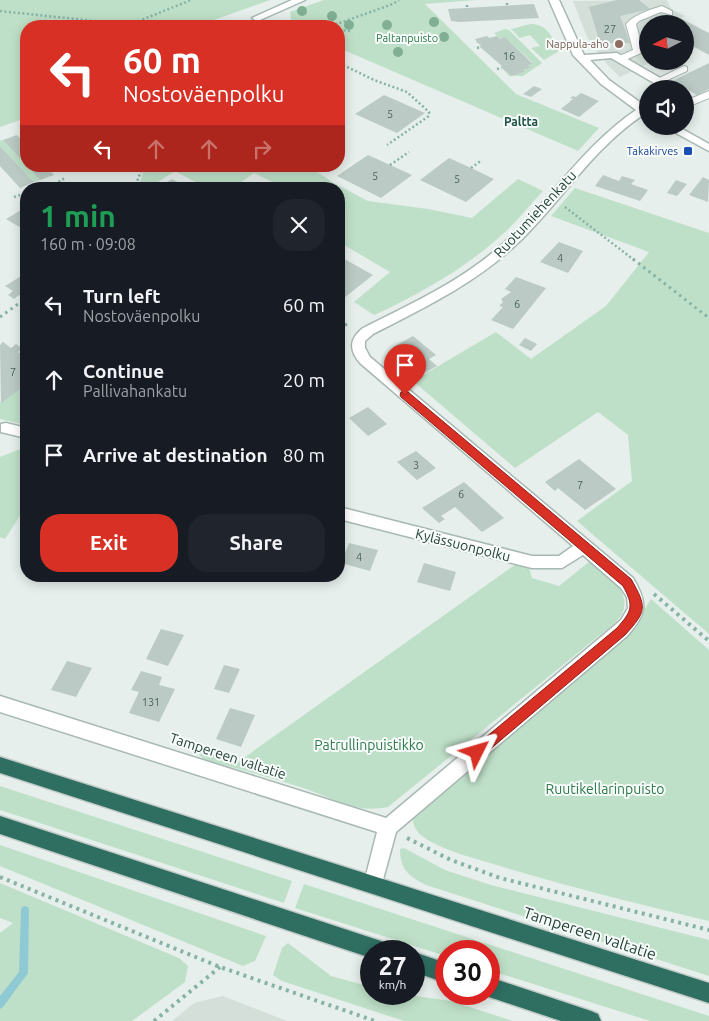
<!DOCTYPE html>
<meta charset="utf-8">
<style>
:root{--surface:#171b24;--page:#20242c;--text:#f1f3f6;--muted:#9ea1a6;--accent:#d93025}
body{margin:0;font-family:Ubuntu,sans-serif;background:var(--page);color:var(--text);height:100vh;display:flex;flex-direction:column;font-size:19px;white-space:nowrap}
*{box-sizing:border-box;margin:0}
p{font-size:16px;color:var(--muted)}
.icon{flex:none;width:28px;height:28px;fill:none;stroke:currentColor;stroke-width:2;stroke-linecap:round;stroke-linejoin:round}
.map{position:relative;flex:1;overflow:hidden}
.sheet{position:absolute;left:20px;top:182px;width:325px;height:400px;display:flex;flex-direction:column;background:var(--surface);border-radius:20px;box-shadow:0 2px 12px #0003}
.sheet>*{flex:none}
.guide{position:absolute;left:20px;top:20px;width:325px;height:152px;border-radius:20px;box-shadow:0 2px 12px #0003;background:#d93025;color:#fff;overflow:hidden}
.needle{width:32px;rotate:264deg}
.fabs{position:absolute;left:639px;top:15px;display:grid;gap:10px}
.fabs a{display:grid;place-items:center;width:55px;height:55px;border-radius:50%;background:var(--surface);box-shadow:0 2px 12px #0003;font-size:25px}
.speed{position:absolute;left:360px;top:940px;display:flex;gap:10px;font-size:25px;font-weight:700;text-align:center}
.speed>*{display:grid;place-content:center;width:65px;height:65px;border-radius:50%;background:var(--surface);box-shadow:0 2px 12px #0003;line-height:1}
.speed small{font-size:12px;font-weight:400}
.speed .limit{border:8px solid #d22;background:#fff;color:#111}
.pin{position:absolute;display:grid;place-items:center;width:42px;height:42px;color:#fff;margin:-51px -21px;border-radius:50% 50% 50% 0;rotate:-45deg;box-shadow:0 0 5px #0007}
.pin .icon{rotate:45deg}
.me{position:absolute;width:55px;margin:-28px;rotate:50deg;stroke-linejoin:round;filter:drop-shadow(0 0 4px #0008)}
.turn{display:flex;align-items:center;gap:18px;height:105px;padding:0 20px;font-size:22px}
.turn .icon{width:65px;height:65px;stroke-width:2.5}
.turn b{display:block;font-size:35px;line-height:42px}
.lanes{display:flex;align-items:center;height:48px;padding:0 20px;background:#0003;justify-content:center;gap:25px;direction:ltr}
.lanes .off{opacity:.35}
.round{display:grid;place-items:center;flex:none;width:52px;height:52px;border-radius:20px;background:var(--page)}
.summary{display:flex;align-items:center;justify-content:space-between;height:85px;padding:0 20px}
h1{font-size:30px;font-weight:600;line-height:38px;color:#1e9e55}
.cta{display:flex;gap:10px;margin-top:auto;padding:10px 20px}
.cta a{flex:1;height:58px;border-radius:20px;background:var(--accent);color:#fff;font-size:20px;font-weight:600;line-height:58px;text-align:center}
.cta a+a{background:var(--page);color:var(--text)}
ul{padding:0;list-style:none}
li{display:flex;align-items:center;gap:15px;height:75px;padding:0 20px}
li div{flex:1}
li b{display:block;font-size:19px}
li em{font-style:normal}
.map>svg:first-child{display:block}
</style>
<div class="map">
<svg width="709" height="1021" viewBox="0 0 709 1021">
<rect width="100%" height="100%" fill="#e6efeb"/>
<path fill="#d4dfda" d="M 667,0 L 671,9 L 685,16 L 667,24 L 648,24 L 648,61 L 654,61 L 620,77 L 607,64 L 587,37 L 573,1 Z
M 222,996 L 223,996 L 287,1021 L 172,1021 L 194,1003 Z"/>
<path fill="#bfe0c8" d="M 0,0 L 270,0 L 211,21 L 217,26 L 26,26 L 26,118 L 0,127 Z
M 324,0 L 476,0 L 425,4 L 516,94 L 599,128 L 578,151 L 339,48 L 339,26 L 292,26 L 290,12 Z
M 531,24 C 548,24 552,38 559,51 L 544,60 L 531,48 L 540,46 L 530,35 L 520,38 L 511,29 Z
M 505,29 L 509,30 L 542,63 L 523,76 L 509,76 L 504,70 L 513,76 L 525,72 L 523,70 L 531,68 L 528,65 L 533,63 L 505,37 L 500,39 L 494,33 Z
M 3,140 L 40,180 L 34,182 L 0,146 L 0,141 Z
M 145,166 L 322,166 L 316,171 L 332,182 L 368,201 L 428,209 L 472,218 L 518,179 L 543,191 C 530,205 518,220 504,233 C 466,268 420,294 374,315 L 354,302 L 390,272 L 339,242 L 339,189 L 287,189 L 254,173 L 232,189 L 208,189 L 175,171 L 147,189 L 138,189 Z
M 575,188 L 709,233 L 709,634 L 577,521 L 632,481 L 628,435 L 598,412 L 515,468 L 413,381 L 496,332 L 531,359 L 606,306 L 649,252 L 551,216 Z
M 26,385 L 26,425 L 0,419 L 0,402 Z
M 26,447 L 26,506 L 5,539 L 0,537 L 0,457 Z
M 590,561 C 605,573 633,590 622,614 C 619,620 611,626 606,630 L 388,807 C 353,814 334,798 303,788 C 271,777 238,769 205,760 L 193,749 L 238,762 L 516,564 L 529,568 L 532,578 L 559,586 Z
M 651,599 L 709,650 L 709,921 C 639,904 569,887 500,866 C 477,859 440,850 422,836 C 414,830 412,822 413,813 L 631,631 Z
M 0,786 L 292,881 L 284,903 L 0,810 Z
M 0,845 L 266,936 L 255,961 L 243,966 L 0,866 Z
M 404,848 L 445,870 L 491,885 L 709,940 L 709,976 L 426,885 C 409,876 400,870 400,849 Z
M 0,883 L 179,958 L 188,966 L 185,982 L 132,1021 L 0,1021 L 0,933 L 13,923 L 0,918 Z
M 304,884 L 709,1016 L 709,1021 L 650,1021 L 489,970 L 489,951 L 446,951 L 446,956 L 295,908 Z
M 288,943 L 331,976 L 371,987 L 371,994 L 402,994 L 451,1001 L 513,1021 L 404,1021 L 282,981 L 273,975 L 282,948 Z"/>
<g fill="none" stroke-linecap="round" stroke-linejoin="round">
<path fill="#8ec9d4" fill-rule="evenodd" d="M 25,906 L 28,907 L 29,910 L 28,973 L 3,1007 L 0,1009 L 0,996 L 19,972 L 21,910 L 22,907 Z"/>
</g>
<path fill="#bbcac4" d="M 617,0 L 639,0 L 650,9 L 620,16 L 630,43 L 600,43 L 589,7 Z
M 534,4 L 539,18 L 459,22 L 451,21 L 448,9 Z
M 680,18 L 709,33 L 709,55 L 685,42 L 685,24 L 667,24 Z
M 487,36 L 489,38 L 497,36 L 500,39 L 505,37 L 533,64 L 528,65 L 531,68 L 523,70 L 525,72 L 512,76 L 504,70 L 501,66 L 502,66 L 479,46 L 481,45 L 476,42 L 477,42 L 475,39 Z
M 709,63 L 709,89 L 697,95 L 672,81 Z
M 534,86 L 542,89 L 531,97 L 523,94 Z
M 581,93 L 599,101 L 579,117 L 561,109 L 573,99 L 570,98 L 573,96 L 576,97 Z
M 384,95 L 425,113 L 397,133 L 355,114 Z
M 17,135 L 26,145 L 26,165 L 3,140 Z
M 0,146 L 34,182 L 20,188 L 0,166 Z
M 368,155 L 412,175 L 381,198 L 337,176 Z
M 449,158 L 471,168 L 494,179 L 466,202 L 420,180 Z
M 27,166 L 46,166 L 54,175 L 40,180 Z
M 603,175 L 619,181 L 622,176 L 635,180 L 631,184 L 648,190 L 640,201 L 595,186 Z
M 703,177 L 709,180 L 708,202 L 689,195 Z
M 172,179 L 191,189 L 157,189 Z
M 676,180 L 687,184 L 677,196 L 667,193 Z
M 256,182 L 269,189 L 246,189 Z
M 66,183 L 77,189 L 56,189 Z
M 26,207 L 26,231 L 6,219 Z
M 559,242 L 583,251 L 568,273 L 540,262 Z
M 339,256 L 373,275 L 339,302 Z
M 26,273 L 26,300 L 19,295 L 14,299 L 8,295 L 13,291 L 5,286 Z
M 516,277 L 546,288 L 513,329 L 491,320 L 503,307 L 499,306 L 503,302 L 501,299 L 511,292 L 505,289 Z
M 413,336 L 436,355 L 429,359 L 437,366 L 419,376 L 406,365 L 411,362 L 393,347 Z
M 525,338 L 537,344 L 531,351 L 519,345 Z
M 3,342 L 11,348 L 16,344 L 23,349 L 18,352 L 26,358 L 26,385 L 1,403 L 0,345 Z
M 368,407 L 387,424 L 368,436 L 349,418 Z
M 416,451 L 436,468 L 417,480 L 397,462 Z
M 579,459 L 616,489 L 585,510 L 558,488 L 555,491 L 545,482 Z
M 464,482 L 504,518 L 482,532 L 455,507 L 441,516 L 445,519 L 439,523 L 422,508 Z
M 349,543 L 378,550 L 370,571 L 341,563 Z
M 424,563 L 456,572 L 450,591 L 417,582 Z
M 161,629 L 184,635 L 168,666 L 146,659 Z
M 67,661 L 92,668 L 76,697 L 51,690 Z
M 224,665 L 240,669 L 229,693 L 214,689 Z
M 141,671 L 162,677 L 159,685 L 175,689 L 159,722 L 129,713 L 139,692 L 131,690 Z
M 230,708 L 255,715 L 241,747 L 216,739 Z"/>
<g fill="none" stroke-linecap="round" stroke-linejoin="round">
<g stroke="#a8b8b2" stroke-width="2">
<path id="lane" d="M 662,6 L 672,11 L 672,15 L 661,12 L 639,21 L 636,24 L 643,51 L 641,53 L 623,61 L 617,61 L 617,57 L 633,50 L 626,24 C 635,14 650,10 662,6 Z
M 684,66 L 687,67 L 687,71 L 661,83 L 658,84 L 653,81 Z
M 709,91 L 709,98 L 685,108 L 685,101 Z"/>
</g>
<g stroke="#a8b8b2" stroke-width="3">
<path id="street" d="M 292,0 L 305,0 L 260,20 L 257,21 L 252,18 Z
M 549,0 L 559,0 L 584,55 L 617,53 L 662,79 L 663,81 L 662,83 L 654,83 L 611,58 L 590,60 L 609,80 L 648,108 L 648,116 L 643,115 C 592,149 562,201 518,243 C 476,283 424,308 373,334 L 365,341 L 365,348 L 370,357 L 633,578 C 648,603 647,614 627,636 L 396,832 L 382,883 L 380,890 L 373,892 L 366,890 L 364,883 L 377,832 L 0,712 L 0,696 L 386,818 L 621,620 L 628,608 L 627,597 L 621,588 L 583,555 L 562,568 L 532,568 L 339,519 L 339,507 L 532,556 L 559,556 L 573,546 L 360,363 C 349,350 349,339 363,328 C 415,302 470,277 511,236 C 554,194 586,144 636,110 L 601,84 L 573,55 Z
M 663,126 L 677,126 L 709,144 L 709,151 Z
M 6,423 L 26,428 L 26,438 L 1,432 L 1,424 Z"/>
</g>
<g stroke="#c2cac8" stroke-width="3">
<path id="highway" d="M 0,757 L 709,983 L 709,1003 L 0,773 Z
M 0,816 L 381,941 L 388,944 L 391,951 L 371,951 L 371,958 L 0,834 Z
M 414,952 L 446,963 L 446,983 L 414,972 Z
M 489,977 L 591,1011 L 598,1014 L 601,1021 L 561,1021 L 489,997 L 482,994 L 489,994 Z"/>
</g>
<path stroke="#86b3a5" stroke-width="2.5" stroke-dasharray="2 2.5" stroke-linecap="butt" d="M 507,3 L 507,5
M 467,5 L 467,7
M 0,11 L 142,26
M 134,23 L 191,0
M 192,26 L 216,25
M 331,26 L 393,4 L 399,0
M 339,30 L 350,31
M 477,48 L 481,47
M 339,63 L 374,80 L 407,92 L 429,112 L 429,116 L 387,145
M 497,69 L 502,68
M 390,165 L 409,152
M 471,168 L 482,160
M 39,189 L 44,189
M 47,189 L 65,178
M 134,189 L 143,166
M 14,197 L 26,193
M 565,207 L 634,260"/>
<path stroke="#86b3a5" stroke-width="3" stroke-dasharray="2.5 4" stroke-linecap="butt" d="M 633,259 L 709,318
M 0,317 L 25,299
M 339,328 L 349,323
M 25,357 L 26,355"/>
<path stroke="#86b3a5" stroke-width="4" stroke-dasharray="3 4.5" stroke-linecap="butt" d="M 654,594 L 709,641
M 407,838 L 451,860 L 500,878 L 709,930
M 0,877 L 220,967 L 375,1021
M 154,1021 L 220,967"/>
<use href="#lane" fill="#fff" fill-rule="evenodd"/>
<use href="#street" fill="#fff" fill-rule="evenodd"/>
<use href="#highway" fill="#2f6f62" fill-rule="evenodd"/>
</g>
<g fill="#80af93">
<circle cx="302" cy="11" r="5"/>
<circle cx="332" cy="16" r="5"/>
<circle cx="434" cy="22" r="5"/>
<circle cx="349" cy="25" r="5"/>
<circle cx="387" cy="25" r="5"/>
<circle cx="444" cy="37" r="5"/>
<circle cx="398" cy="52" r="5"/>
</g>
<path fill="#d93025" stroke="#8d1f18" d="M 405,391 L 408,392 L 631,579 C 647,607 647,611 625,635 L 482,756 L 477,758 L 473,756 L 471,752 L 473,748 L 617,628 C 632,611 634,606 623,586 L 401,397 L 400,395 L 401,392 Z"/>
<circle fill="#8d6e63" stroke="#f7fbf9" stroke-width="2" cx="619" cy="44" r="5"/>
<rect fill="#1a4fb4" stroke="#f7fbf9" stroke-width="2" x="683" y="146" width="10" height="10" rx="2.5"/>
<g text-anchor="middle" stroke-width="4" stroke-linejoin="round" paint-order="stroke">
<g font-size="11" fill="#4a645c">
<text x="610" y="33">27</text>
<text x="509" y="60">16</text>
<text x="390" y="118">5</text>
<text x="375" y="180">5</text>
<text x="457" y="183">5</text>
<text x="560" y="262">4</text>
<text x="517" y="308">6</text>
<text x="13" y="376">7</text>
<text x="416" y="469">3</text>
<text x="580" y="489">7</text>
<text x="461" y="498">6</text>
<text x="359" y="561">4</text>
<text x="151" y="706">131</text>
</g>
<g font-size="11" fill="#2d7a4b" stroke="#f7fbf9">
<text x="407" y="42">Paltanpuisto</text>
</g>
<g font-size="11" fill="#785e54" stroke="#f7fbf9" text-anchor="end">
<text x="609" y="48">Nappula-aho</text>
</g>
<g font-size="11" fill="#164399" stroke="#f7fbf9" text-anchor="end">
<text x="678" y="155">Takakirves</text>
</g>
<g font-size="12" font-weight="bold" fill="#1f5548" stroke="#f7fbf9">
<text x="521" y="126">Paltta</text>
</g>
<g font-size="14" fill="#24423a" stroke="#f7fbf9">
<text transform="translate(535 214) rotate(-47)" y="5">Ruotumiehenkatu</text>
<text transform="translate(463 545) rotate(14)" y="5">Kylässuonpolku</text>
<text transform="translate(228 756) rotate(18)" y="5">Tampereen valtatie</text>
</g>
<g font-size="14" fill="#2d7a4b" stroke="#f7fbf9">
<text x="369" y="750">Patrullinpuistikko</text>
<text x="605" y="794">Ruutikellarinpuisto</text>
</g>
<g font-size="16" fill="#24423a" stroke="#f7fbf9">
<text transform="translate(590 933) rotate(18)" y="6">Tampereen valtatie</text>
</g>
</g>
</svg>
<div class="fabs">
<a><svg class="needle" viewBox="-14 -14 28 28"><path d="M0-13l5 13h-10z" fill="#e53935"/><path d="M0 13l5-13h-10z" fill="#9ea1a6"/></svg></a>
<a><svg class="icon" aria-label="sound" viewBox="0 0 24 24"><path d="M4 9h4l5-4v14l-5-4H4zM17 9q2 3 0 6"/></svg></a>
</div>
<div class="speed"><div>27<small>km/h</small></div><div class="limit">30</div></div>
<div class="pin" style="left:405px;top:395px;background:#d93025"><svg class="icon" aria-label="arrive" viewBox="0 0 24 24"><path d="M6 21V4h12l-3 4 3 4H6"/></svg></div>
<svg class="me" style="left:477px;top:752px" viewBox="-20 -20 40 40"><path d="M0-17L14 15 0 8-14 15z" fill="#d93025" stroke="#fff" stroke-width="4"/></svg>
<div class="guide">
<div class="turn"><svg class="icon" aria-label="left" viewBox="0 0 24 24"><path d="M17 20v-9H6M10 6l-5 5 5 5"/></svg><div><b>60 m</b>Nostoväenpolku</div></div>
<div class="lanes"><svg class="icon" aria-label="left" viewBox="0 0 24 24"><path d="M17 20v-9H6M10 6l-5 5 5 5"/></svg><svg class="icon off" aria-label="ahead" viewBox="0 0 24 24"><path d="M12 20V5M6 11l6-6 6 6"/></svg><svg class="icon off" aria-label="ahead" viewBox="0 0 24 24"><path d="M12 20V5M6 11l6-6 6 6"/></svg><svg class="icon off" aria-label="right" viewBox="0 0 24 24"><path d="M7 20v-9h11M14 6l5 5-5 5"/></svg></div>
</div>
<section class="sheet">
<div class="summary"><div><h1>1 min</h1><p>160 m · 09:08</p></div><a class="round"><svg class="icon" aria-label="close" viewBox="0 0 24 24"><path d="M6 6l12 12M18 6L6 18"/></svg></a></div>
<ul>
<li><svg class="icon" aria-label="left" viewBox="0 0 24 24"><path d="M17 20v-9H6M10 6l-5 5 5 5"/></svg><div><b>Turn left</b><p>Nostoväenpolku</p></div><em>60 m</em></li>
<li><svg class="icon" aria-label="ahead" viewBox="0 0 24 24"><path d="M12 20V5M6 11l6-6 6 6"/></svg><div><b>Continue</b><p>Pallivahankatu</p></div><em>20 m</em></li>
<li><svg class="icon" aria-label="arrive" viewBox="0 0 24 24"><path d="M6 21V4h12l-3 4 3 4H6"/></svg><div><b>Arrive at destination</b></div><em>80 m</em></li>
</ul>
<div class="cta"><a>Exit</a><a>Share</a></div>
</section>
</div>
